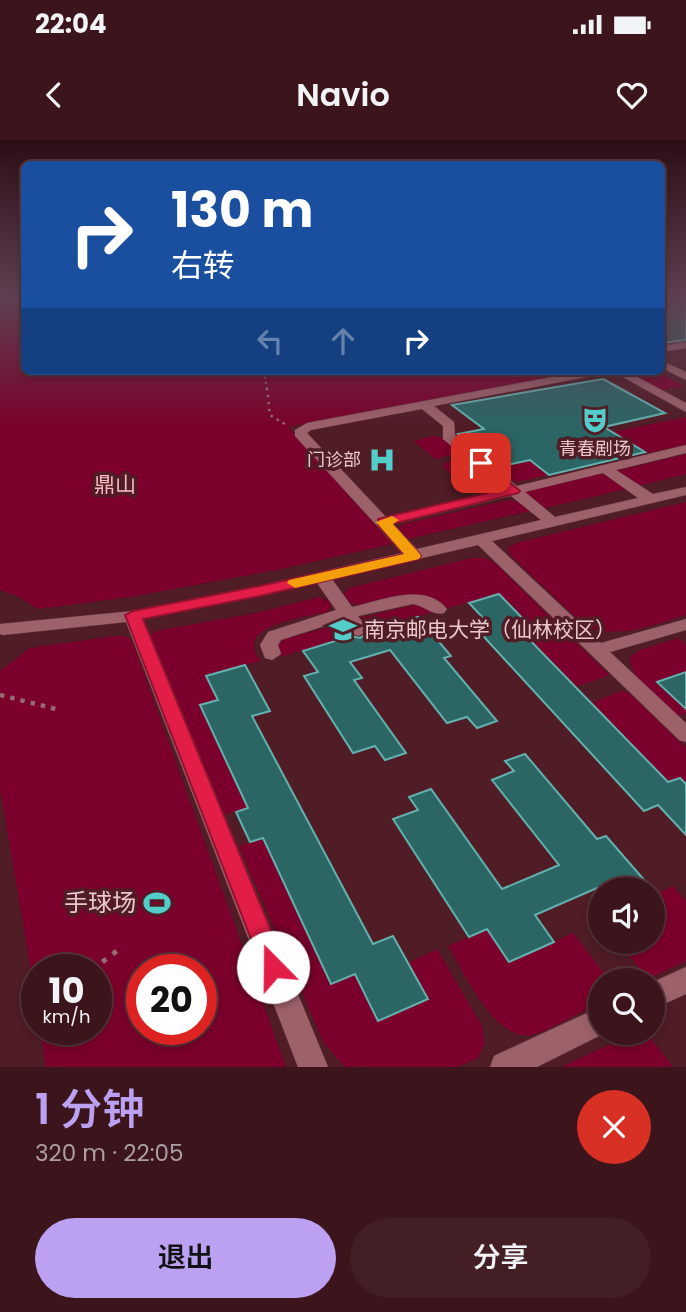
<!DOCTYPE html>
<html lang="zh">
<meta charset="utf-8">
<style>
:root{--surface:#3c151c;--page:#431e25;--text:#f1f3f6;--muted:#ac9fa3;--line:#55343b;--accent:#bca0f2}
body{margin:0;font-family:Poppins,"Noto Sans SC",sans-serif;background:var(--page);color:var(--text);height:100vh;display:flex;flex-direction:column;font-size:26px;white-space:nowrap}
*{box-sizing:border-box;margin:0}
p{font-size:23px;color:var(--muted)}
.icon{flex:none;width:38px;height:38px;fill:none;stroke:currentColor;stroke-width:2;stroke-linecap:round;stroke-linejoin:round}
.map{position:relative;height:927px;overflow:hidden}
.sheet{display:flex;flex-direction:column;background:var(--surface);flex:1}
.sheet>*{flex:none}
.guide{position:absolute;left:21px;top:21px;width:644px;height:214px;border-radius:10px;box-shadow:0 4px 10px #0003,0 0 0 2px var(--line);background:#1a4fa0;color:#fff;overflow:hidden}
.fabs{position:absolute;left:588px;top:737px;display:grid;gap:14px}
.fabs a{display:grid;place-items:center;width:77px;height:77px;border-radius:50%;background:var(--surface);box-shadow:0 4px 10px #0003,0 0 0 2px var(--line);font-size:35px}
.speed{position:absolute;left:21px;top:814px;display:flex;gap:14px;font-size:35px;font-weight:700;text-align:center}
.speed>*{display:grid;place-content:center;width:91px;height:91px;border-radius:50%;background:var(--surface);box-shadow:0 4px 10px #0003,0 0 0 2px var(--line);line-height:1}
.speed small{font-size:18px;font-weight:400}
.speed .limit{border:10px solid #d22;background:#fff;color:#111}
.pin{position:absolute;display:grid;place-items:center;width:60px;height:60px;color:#fff;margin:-30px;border-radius:14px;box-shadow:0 4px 10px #0006}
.me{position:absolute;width:77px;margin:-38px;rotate:338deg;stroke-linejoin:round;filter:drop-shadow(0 0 5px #0008)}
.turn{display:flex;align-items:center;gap:24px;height:147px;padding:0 35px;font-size:32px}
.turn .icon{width:91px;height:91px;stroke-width:2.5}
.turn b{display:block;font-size:49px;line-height:60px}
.lanes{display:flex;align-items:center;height:66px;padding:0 35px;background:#0003;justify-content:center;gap:35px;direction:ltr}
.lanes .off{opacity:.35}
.round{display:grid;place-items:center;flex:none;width:74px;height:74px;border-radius:37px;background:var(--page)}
.summary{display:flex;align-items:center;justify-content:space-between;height:119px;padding:0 35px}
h1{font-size:42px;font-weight:600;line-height:52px;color:var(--accent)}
.action{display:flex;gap:14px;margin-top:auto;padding:14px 35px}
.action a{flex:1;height:80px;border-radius:42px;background:var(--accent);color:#111;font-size:28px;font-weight:600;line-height:80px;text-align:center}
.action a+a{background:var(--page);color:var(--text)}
.status{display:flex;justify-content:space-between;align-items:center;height:49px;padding:0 35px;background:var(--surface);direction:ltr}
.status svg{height:19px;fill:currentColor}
header{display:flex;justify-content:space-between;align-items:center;height:91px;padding:0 35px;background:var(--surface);font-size:32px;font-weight:600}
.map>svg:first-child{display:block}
</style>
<div class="status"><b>22:04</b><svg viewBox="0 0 49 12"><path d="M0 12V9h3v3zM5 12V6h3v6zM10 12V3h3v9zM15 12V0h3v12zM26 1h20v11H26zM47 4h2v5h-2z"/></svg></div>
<header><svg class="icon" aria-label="back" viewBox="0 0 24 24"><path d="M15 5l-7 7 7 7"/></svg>Navio<svg class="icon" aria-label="heart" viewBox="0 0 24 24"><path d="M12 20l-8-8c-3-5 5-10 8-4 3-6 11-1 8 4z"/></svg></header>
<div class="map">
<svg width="686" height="927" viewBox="0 0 686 927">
<rect width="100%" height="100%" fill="#501c26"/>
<path fill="#7b002b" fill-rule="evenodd" d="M 0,159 L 24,159 L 24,231 L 548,231 L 543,232 L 550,237 L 288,287 L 392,404 L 276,430 L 130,457 L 38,469 L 19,457 L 0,450 Z
M 626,231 L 656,231 L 684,246 L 661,250 Z
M 686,277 L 686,305 L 647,313 L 612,292 Z
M 432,296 L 444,298 L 460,313 L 435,319 L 414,301 Z
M 686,314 L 686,334 L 638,346 L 616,331 Z
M 462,319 L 470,321 L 499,348 C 469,357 464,345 442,326 L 444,323 Z
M 530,320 L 549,335 L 515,342 L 496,328 Z
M 597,334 L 607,335 L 626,349 L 545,368 L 527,354 L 526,351 Z
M 508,360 L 519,362 L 530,371 L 408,399 L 399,389 L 403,384 Z
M 686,362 L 686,475 C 652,485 620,500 585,486 L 510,415 L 508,408 L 516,403 Z
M 472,418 L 485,418 L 495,423 L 609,535 L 576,547 L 519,489 L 530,486 L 499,454 L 448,468 C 416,446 394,457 358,465 L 350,463 L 344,453 L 349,448 Z
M 319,457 L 329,461 L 331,466 L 328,472 C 310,476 254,483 254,505 C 254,510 257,517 260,521 L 206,536 L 218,560 L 200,566 L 248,668 L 225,675 L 151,496 L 155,491 L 256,473 Z
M 418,464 L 433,472 L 385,486 L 376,499 L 360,478 Z
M 341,484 L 357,504 L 335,501 L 280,517 L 278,505 L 285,499 Z
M 115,496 L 125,496 L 132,501 L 286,927 L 46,927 L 40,889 L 96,889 L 96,830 L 37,830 L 37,866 L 0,648 L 0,531 L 30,508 ZM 142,830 L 201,830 L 201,889 L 142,889 Z
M 678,498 L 686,505 L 686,532 L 657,543 L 686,569 L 686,573 L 678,576 C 662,561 630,540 630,517 L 640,510 Z
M 621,551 L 629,553 L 686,608 L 686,644 L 680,638 L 668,642 L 591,563 Z
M 263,698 L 330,843 L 355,834 L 428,859 L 408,823 L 437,809 L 482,886 L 484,904 L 478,918 L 457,927 L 345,927 L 324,903 L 239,706 Z
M 673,746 L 686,761 L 686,821 L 648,839 L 618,802 L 653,802 L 653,756 Z
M 487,789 L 509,822 L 573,793 L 609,840 L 600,840 L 600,862 C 583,870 550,891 532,895 C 496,903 464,832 448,806 Z
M 635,893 L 647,893 L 673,927 L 561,927 Z"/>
<path fill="#2b6664" stroke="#63b1ae" stroke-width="2" d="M 662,159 L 686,159 L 686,200 L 662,203 Z
M 603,239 L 665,273 L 604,287 L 645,312 L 549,335 L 530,320 L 498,327 L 458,294 L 484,289 L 452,265 Z
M 499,454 L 530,486 L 519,489 L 668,642 L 680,638 L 686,644 L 686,695 L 658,665 L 644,671 L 473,485 L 486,481 L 469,463 Z
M 418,477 L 451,516 L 444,518 L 497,581 L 477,588 L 467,577 L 447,583 L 390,510 L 350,522 L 362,538 L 354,540 L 406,613 L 385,620 L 375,606 L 353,613 L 304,536 L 318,532 L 303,511 L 351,496 L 360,498 L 370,491 Z
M 245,525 L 270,571 L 252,576 L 373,804 L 393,796 L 428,859 L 378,881 L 355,834 L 331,844 L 263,698 L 250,702 L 236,672 L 248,668 L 200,565 L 218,560 L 206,536 Z
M 686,532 L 686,569 L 657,542 Z
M 525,614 L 597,699 L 606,696 L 652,749 L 597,748 L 535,775 L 554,802 L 509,822 L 487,789 L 469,797 L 393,679 L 418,670 L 409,657 L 431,649 L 502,749 L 559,725 L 492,640 L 514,631 L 505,621 Z"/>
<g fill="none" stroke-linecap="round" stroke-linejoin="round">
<g stroke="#663944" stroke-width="1">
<path id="minor" d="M 686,202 L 686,208 L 662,212 L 662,206 Z
M 662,221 L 686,232 L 686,240 L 662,228 Z
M 584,231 L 608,231 L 602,234 L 434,266 L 454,282 L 455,295 L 517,346 L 686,305 L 686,313 L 616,330 L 653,354 L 686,347 L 686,355 L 492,401 L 601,503 L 686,479 L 686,490 L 610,512 L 686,583 L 686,602 L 679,600 L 478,405 L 332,439 L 352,467 C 380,461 425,441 447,469 L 444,473 C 432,476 425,466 413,464 L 358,476 L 368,490 L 359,496 L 353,494 L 343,480 L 281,500 L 278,505 L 281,514 L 272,520 L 265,518 L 260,505 L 268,492 L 336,470 L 317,443 L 143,479 L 328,927 L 298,927 L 126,482 L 3,495 L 0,494 L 0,484 L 133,471 L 260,446 L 402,413 L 295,296 L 295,290 L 307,283 ZM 422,269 L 443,286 L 443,299 L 503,349 L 386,377 L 307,293 L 311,290 ZM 603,333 L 638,358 L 555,377 L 525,352 ZM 511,356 L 541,380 L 417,409 L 393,384 Z
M 612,231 L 626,231 L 686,263 L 686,272 Z
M 686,827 L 686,854 L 653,869 L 653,842 Z
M 600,867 L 600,892 L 607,892 L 537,927 L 490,927 L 494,916 Z"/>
</g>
<path stroke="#966a71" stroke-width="2" stroke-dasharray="2 3.5" stroke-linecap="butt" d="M 264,231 L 267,250"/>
<path stroke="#966a71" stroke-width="2.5" stroke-dasharray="2.5 4.5" stroke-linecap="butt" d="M 267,248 L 270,275 L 288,286"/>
<path stroke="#966a71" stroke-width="4.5" stroke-dasharray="4.5 6" stroke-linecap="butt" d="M 0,555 L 60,570"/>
<path stroke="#966a71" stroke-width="5" stroke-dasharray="5 8" stroke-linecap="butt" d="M 92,830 L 118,810"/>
<use href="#minor" fill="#9d6169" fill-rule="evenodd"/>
</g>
<linearGradient id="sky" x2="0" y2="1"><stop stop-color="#2c0f15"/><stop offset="0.55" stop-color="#5e4052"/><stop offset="1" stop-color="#5e4052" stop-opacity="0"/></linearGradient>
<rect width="686" height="288" fill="url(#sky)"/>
<path fill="#e11d48" stroke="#92132f" stroke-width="2" d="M 481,319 L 520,351 L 518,353 L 392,384 L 419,413 L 421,416 L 419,419 L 260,456 L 143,479 L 286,827 L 282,835 L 273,838 L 265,835 L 125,475 L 133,471 L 260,446 L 404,414 L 378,385 L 378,379 L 504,349 L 476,326 L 474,323 Z"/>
<path fill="#f59e0b" d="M 392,376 L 399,380 L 393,384 L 419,413 L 421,416 L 419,419 L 295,448 L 287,443 L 289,440 L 404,414 L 376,382 Z"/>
<defs>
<g id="theatre-bare" transform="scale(2.1)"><path d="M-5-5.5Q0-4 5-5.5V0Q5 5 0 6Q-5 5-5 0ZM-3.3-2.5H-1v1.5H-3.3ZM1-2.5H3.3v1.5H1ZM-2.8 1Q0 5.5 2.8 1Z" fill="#53cdc9" stroke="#501c26" stroke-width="2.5" paint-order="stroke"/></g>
<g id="hospital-bare" transform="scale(2.1)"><path d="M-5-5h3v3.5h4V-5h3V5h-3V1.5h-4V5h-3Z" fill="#53cdc9" stroke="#501c26" stroke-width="2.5" paint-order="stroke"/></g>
<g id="university-bare" transform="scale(2.1)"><path d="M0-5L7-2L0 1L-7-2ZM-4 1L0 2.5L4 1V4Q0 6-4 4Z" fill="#53cdc9" stroke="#501c26" stroke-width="2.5" paint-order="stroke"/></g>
<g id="stadium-bare" transform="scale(2.1)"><path d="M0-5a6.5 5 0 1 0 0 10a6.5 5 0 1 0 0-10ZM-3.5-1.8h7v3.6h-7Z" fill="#53cdc9" stroke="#501c26" stroke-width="2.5" paint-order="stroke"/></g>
</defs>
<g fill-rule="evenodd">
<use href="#theatre-bare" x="595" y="280"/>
<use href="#hospital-bare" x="382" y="320"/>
<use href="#university-bare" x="343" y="490"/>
<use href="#stadium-bare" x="157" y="763"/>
</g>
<g text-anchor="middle" stroke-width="7" stroke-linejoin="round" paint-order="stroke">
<g font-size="18" fill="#eac8cb" stroke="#501c26">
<text x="595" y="315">青春剧场</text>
<text x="361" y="326" text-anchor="end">门诊部</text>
</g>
<g font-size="21" fill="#f8b9bf" stroke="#501c26">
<text x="115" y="352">鼎山</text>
</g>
<g font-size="21" fill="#eac8cb" stroke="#501c26" text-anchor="start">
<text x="364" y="497">南京邮电大学（仙林校区）</text>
</g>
<g font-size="24" fill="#eac8cb" stroke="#501c26" text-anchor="end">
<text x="136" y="771">手球场</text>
</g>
</g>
</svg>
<div class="fabs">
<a><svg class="icon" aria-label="sound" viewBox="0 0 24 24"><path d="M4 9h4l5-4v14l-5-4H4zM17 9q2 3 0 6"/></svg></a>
<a><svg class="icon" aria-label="search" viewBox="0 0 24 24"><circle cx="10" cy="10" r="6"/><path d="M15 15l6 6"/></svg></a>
</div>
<div class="speed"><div>10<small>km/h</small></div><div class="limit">20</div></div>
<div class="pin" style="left:481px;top:323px;background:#d93025"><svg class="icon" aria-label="arrive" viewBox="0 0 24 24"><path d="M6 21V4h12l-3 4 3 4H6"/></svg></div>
<svg class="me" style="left:273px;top:827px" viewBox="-20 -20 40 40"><circle r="19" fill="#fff"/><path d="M0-13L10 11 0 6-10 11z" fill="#e11d48"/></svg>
<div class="guide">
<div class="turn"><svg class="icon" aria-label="right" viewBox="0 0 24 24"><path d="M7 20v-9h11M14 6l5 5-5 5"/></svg><div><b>130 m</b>右转</div></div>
<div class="lanes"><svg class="icon off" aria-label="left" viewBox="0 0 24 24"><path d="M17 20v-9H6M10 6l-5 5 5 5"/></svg><svg class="icon off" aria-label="ahead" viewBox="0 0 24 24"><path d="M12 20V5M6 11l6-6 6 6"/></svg><svg class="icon" aria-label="right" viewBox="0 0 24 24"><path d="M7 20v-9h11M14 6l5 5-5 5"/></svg></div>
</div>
</div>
<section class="sheet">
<div class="summary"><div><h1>1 分钟</h1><p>320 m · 22:05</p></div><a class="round" style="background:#d93025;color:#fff"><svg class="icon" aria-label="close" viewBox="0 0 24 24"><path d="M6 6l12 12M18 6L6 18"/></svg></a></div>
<div class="action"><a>退出</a><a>分享</a></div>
</section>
